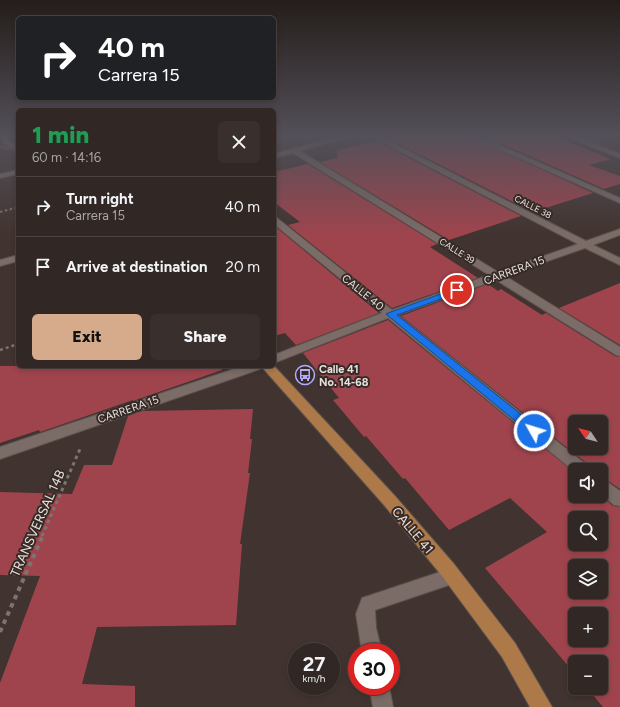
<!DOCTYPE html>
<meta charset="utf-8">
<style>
:root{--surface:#312724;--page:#392f2c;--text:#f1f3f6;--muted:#a8a5a6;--line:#4c4441;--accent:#d6ab8b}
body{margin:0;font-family:Figtree,sans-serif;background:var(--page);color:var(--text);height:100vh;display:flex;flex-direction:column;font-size:15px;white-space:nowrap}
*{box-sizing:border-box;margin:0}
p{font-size:13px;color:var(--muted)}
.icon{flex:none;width:22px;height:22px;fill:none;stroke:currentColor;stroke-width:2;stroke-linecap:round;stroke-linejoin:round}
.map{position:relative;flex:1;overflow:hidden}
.panel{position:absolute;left:16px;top:108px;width:260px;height:260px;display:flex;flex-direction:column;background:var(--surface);border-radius:6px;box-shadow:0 2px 6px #0003,0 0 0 1px var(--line)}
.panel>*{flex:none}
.top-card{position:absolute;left:16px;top:16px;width:260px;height:84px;border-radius:6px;box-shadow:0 2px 6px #0003,0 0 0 1px var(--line);background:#202124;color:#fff;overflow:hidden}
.needle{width:26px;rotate:305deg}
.fabs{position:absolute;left:568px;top:415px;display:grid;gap:8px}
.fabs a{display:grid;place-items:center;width:40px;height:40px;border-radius:6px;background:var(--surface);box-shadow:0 2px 6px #0003,0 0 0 1px var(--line);font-size:20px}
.speed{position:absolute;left:288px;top:643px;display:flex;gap:8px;font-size:20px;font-weight:700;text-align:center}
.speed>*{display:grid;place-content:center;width:52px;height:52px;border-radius:50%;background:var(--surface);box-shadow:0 2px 6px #0003,0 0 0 1px var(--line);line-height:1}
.speed small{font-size:10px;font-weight:400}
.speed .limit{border:6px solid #d22;background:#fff;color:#111}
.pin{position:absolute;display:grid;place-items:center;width:34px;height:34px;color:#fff;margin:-17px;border:2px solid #fff;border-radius:50%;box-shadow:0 1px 4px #0007}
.me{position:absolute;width:44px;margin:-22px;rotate:309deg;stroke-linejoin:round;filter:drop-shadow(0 0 3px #0008)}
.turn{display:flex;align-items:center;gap:14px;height:84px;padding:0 16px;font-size:18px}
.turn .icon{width:52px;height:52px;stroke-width:2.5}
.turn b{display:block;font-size:28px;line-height:34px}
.round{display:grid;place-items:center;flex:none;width:42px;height:42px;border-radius:6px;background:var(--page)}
.headline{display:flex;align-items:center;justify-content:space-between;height:68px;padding:0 16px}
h1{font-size:24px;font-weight:800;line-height:30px;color:#1e9e55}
.cta{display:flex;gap:8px;margin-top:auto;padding:8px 16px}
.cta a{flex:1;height:46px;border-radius:6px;background:var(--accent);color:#111;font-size:16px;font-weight:800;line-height:46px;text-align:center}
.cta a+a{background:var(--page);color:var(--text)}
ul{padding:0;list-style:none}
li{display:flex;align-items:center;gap:12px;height:60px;padding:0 16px;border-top:1px solid var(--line)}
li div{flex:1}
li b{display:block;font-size:15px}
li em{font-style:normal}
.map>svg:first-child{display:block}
</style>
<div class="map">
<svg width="620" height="707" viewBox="0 0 620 707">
<rect width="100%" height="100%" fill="#413430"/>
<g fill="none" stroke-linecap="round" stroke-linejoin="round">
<path fill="#71445a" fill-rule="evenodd" d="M 274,137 L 274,136 L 284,136 L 274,139 Z
M 0,145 L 18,147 L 18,151 L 0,149 Z"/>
</g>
<path fill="#9f444d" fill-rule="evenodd" d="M 396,136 L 468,136 L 593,193 L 533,212 L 387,138 Z
M 484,136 L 554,136 L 611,159 L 589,165 L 620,176 L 620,184 L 604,189 Z
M 376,141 L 521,216 L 449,240 L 320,162 L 337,158 L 337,150 Z
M 308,164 L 437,244 L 430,247 L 478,278 L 392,308 L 288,225 L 300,222 L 274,202 L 274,172 Z
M 277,228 L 379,313 L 296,345 L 285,333 L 274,336 L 274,229 Z
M 620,283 L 620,345 L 559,308 Z
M 488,284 L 498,291 L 501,289 L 542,315 L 546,313 L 615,356 L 620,357 L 620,489 L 607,480 L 601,478 L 601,470 L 591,470 L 589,465 L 401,316 ZM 575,422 L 601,422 L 601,448 L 575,448 Z
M 388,320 L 575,473 L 575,496 L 601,496 L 613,506 L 620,507 L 620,707 L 603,707 L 587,688 L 601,688 L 601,662 L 575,662 L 575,674 L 485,568 L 547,532 L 510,498 L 449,530 L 405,478 L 403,479 L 366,436 L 364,437 L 333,400 L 339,398 L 303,353 ZM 575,518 L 601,518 L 601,544 L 575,544 ZM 575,566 L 601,566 L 601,592 L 575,592 ZM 575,614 L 601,614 L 601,640 L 575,640 Z
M 0,366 L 221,366 L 222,370 L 133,401 L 133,400 L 40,432 L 39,430 L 0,443 Z
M 253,409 L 250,439 L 252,439 L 248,473 L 250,473 L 240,544 L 242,544 L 236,625 L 97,627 L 82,684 L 135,686 L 135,707 L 0,707 L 0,683 L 40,576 L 0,575 L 0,492 L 72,494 L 84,465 L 112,465 L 128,416 L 142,411 Z"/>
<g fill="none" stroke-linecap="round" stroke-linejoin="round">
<g stroke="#5d524e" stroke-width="2">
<path id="minor" d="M 340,136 L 352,136 L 300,151 L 498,272 L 578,244 L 370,136 L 379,136 L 586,241 L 620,229 L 620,235 L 593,245 L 620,258 L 620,265 L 585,248 L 505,276 L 620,347 L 620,356 L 616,355 L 496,280 L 398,315 L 588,466 L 590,470 L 575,470 L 575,472 L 388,318 L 274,363 L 274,355 L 382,313 L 274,224 L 274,217 L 277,218 L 392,310 L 489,275 L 293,153 L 274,158 L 274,154 Z
M 469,136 L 479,136 L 620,198 L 620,203 Z
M 565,136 L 575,136 L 620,154 L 620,158 Z
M 18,170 L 18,174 L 0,178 L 0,174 Z
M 18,255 L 18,261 L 0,266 L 0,260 Z
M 243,366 L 262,366 L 260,369 L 0,459 L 0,447 Z
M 601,479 L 606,481 L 620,491 L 620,506 L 614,505 L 601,494 Z
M 452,568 L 458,570 L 461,576 L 458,582 L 375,610 L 376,628 L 382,652 L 362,652 L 356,614 L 362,598 Z
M 369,686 L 389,686 L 393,707 L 373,707 Z"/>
</g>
<g stroke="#5d524e" stroke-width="2">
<path id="major" d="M 0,136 L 6,136 L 8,141 L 18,146 L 18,151 L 4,143 Z
M 261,366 L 274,366 L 395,496 L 454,564 L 515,643 L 552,707 L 530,707 L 502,657 L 442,576 L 384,505 Z"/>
</g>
<path stroke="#7e7370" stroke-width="2" stroke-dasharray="2.5 2.5" stroke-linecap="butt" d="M 0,212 L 15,208 L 18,212"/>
<path stroke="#7e7370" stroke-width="2.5" stroke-dasharray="3 3" stroke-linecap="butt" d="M 0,350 L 18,344"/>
<path stroke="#7e7370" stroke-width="3" stroke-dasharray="3.5 3.5" stroke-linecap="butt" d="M 42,536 L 80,449"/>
<path stroke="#7e7370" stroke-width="4" stroke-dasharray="4.5 4.5" stroke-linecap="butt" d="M 0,632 L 43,535"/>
<use href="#minor" fill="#7b6c67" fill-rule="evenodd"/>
<use href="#major" fill="#ad7948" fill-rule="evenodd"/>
</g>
<linearGradient id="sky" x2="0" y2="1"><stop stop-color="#241d1a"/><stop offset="0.58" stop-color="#545059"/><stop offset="1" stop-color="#545059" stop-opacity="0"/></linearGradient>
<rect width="620" height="235" fill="url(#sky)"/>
<path fill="#1a73e8" stroke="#114b97" d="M 457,288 L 460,289 L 460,292 L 397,315 L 538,428 L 540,431 L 538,434 L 531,434 L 386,314 L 388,313 Z"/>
<defs>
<g id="bus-ring" transform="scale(1)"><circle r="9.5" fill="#362a26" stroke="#b1adfa" stroke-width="1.5"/><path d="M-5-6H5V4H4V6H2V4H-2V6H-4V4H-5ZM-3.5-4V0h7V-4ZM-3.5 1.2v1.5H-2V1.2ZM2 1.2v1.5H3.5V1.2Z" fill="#b1adfa"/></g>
</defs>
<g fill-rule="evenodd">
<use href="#bus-ring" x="305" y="375"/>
</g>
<g text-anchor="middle" stroke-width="4" stroke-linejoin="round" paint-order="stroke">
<g font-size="9" fill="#e8e0dd" stroke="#362a26">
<text transform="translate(533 207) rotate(27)" y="3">CALLE 38</text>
<text transform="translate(457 251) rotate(32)" y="3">CALLE 39</text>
</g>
<g font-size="11" fill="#e8e0dd" stroke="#362a26">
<text transform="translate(514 270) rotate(-20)" y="4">CARRERA 15</text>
<text transform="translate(363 292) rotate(39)" y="4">CALLE 40</text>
<text transform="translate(128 409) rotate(-19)" y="4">CARRERA 15</text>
</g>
<g font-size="11" font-weight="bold" fill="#e8e0dd" stroke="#362a26" text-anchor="start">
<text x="319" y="373">Calle 41<tspan x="319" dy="13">No. 14-68</tspan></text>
</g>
<g font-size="13" fill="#e8e0dd" stroke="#362a26">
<text transform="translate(37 523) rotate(-66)" y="5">TRANSVERSAL 14B</text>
<text transform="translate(413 530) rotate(50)" y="5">CALLE 41</text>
</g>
</g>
</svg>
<div class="fabs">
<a><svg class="needle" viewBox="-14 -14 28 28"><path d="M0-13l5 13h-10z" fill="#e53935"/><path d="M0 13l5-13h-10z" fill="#a8a5a6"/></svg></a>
<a><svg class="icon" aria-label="sound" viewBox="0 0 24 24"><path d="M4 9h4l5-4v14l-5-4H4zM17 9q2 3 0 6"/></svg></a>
<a><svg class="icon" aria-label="search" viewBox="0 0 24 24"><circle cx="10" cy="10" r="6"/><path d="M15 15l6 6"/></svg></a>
<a><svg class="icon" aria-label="layers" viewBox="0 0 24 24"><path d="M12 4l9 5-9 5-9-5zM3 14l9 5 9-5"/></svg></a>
<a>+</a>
<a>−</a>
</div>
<div class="speed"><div>27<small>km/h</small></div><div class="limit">30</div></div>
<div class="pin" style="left:457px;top:290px;background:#d93025"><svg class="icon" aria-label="arrive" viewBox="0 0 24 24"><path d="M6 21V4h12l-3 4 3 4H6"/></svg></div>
<svg class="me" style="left:534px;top:431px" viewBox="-20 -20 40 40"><circle r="17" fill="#1a73e8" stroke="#fff" stroke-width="3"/><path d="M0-11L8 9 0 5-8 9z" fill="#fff"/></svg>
<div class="top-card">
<div class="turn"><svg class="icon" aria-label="right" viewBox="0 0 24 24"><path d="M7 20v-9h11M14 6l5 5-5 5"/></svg><div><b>40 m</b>Carrera 15</div></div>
</div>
<section class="panel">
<div class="headline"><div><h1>1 min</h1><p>60 m · 14:16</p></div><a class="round"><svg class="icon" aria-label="close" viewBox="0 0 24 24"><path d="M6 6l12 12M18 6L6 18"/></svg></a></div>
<ul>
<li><svg class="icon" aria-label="right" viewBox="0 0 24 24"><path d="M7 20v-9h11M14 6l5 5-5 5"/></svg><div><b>Turn right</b><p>Carrera 15</p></div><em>40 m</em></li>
<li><svg class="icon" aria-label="arrive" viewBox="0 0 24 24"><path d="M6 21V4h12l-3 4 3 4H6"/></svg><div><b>Arrive at destination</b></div><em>20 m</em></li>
</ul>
<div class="cta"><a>Exit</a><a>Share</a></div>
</section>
</div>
